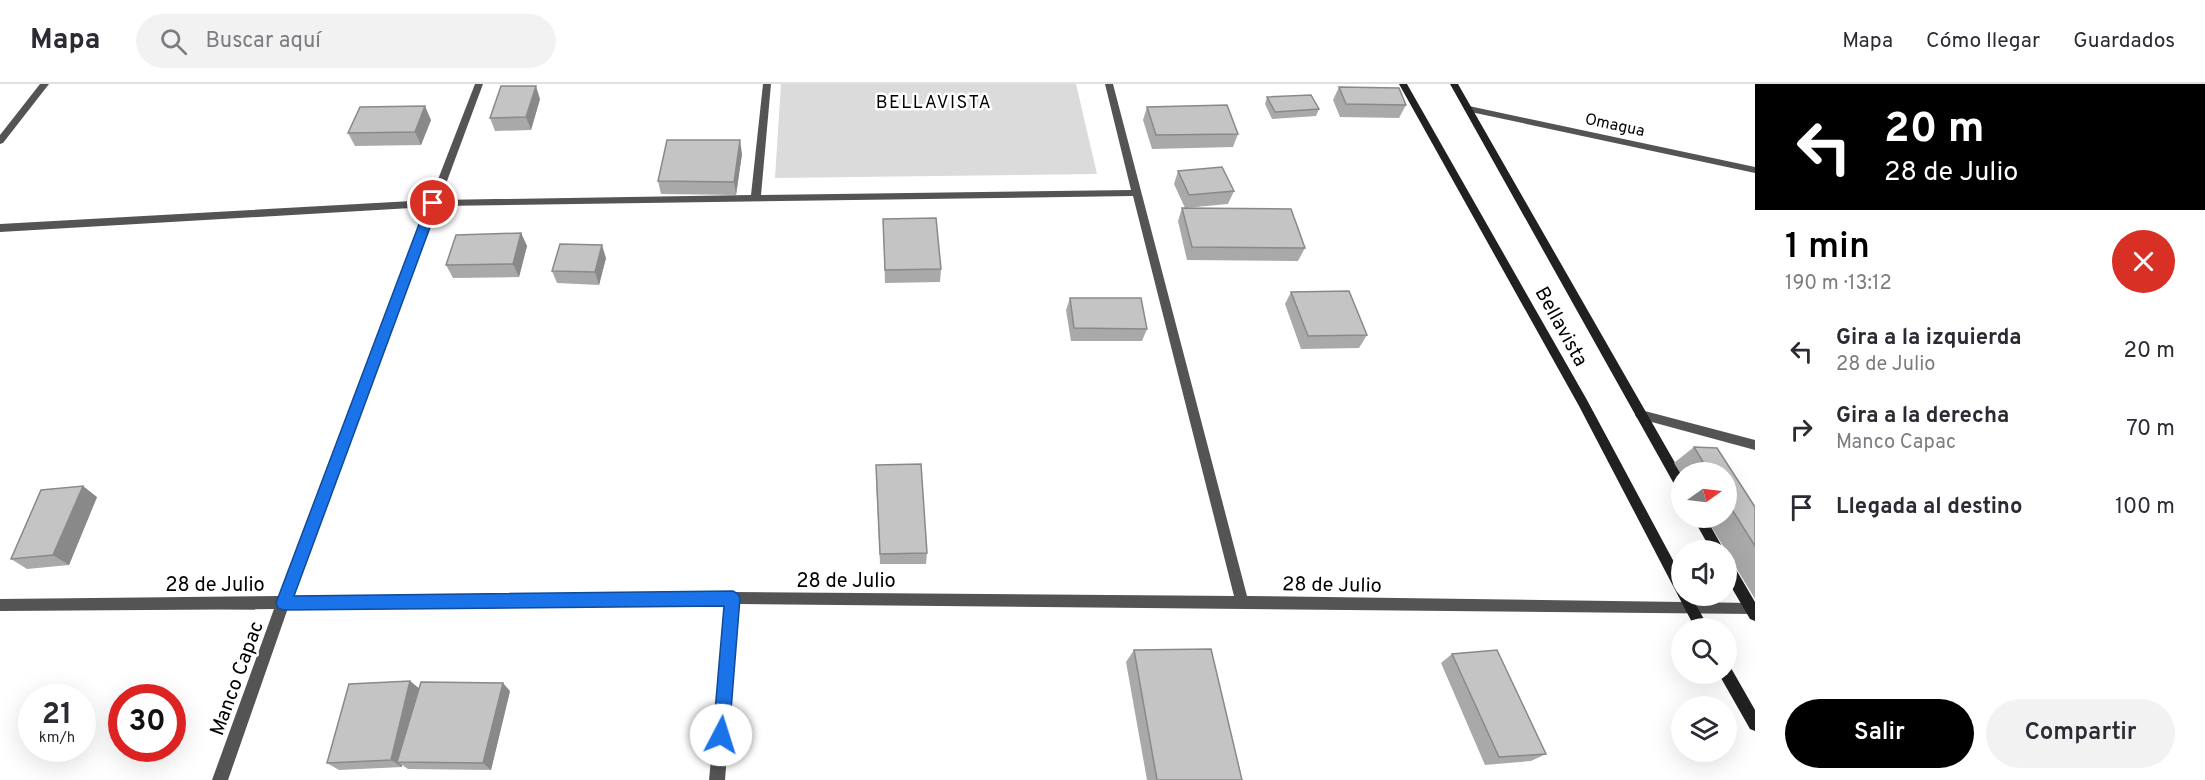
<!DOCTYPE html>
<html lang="es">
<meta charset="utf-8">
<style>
:root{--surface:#fff;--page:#f2f2f3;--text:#2b2b33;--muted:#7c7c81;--line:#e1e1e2;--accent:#000}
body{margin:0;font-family:Overpass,sans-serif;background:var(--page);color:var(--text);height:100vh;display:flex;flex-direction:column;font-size:22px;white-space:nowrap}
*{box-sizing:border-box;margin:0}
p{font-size:20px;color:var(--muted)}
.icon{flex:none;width:33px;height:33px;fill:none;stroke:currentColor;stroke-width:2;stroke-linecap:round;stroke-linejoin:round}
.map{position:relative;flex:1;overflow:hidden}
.panel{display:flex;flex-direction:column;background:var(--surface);width:450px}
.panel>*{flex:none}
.banner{background:#000;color:#fff;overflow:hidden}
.needle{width:39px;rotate:76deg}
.controls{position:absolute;left:1671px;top:378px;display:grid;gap:12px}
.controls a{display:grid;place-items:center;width:66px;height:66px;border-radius:50%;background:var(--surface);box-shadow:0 6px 24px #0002;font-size:30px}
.speed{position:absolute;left:18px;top:600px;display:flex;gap:12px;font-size:30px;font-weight:700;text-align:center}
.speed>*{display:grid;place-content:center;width:78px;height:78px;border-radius:50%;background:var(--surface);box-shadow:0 6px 24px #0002;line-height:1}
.speed small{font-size:15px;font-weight:400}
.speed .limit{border:9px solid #d22;background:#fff;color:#111}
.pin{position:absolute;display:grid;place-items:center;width:51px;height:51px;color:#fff;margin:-26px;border:3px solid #fff;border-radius:50%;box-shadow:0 2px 6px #0007}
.me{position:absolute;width:66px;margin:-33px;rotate:5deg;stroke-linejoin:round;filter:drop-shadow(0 0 4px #0008)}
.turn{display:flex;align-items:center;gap:21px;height:126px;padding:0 30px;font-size:27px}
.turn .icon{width:78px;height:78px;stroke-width:2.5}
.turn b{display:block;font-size:42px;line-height:51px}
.round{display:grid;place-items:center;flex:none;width:63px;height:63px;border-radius:32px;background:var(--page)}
.headline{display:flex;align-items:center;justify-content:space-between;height:102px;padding:0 30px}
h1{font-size:36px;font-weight:600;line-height:45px;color:var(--accent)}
.action{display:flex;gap:12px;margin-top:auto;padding:12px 30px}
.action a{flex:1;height:69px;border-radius:36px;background:var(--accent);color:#fff;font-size:24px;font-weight:600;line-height:69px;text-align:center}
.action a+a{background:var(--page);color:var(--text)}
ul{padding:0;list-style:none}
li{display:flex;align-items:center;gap:18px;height:78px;padding:0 30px}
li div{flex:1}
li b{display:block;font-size:22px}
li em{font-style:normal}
header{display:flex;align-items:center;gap:36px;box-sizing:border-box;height:84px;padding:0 30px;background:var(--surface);border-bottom:2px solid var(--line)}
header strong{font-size:28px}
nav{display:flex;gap:33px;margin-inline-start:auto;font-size:21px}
.search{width:420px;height:54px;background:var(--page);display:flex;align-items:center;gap:15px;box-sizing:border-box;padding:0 21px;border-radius:33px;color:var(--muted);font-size:22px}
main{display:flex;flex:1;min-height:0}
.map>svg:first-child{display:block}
</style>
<header>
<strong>Mapa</strong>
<div class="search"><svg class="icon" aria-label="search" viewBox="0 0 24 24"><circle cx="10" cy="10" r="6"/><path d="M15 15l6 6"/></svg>Buscar aquí</div>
<nav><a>Mapa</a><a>Cómo llegar</a><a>Guardados</a></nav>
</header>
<main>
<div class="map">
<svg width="1755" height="696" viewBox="0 0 1755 696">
<rect width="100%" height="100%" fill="#fff"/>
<path fill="#dbdbdb" d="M 781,0 L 1076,0 L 1097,90 L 775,94 Z"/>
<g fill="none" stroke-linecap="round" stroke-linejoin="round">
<path fill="#545454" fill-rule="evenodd" d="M 40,0 L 49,0 L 3,59 L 0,60 L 0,51 Z
M 475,0 L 483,0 L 440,116 L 751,111 L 763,0 L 771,0 L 761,111 L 1131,106 L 1105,0 L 1113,0 L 1247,512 L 1752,519 L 1755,520 L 1755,530 L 739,520 L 725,696 L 709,696 L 726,520 L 288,524 L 228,696 L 212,696 L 274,525 L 0,527 L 0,515 L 279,512 L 428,123 L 0,148 L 0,140 L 430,116 ZM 1133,112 L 1234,512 L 733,508 L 292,512 L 438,122 Z
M 1469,22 L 1755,83 L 1755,89 L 1466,27 L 1464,25 Z
M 1641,326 L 1755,356 L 1755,366 L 1637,334 L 1635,331 L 1637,328 Z"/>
<path fill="#212121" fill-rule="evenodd" d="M 1399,0 L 1407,0 L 1587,316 L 1682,493 L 1682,512 L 1691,512 L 1709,544 L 1695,544 L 1579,322 Z
M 1450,0 L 1458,0 L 1682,391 L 1682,408 L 1678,407 Z
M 1693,434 L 1706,434 L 1724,466 L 1711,466 Z
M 1726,475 L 1731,477 L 1755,518 L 1755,537 L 1750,535 L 1726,494 Z
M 1726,582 L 1731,584 L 1755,626 L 1755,647 L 1750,645 L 1721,594 L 1719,590 L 1726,590 Z"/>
</g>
<path fill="#a9a9a9" d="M 1339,3 L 1406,21 L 1399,34 L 1340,33 L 1333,16 Z
M 1267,13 L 1319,25 L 1316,32 L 1272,35 L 1265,20 Z
M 540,15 L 531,46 L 495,47 L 490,34 Z
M 1147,23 L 1238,50 L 1233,63 L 1152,65 L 1143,36 Z
M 431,36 L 421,61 L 355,62 L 348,49 Z
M 742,70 L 736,111 L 661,110 L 658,97 Z
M 1178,87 L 1234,107 L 1228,120 L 1185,124 L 1174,100 Z
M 1182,124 L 1305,164 L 1298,177 L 1187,176 L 1178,137 Z
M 883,135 L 941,185 L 940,198 L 885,199 Z
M 521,149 L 527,162 L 519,193 L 453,194 L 446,181 Z
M 606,174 L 599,201 L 557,199 L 552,187 Z
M 1291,208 L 1367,251 L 1359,264 L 1301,265 L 1285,220 Z
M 1070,214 L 1147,245 L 1142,257 L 1071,257 L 1066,226 Z
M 1694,363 L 1717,364 L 1755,423 L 1755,515 L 1706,434 L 1726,434 L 1726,388 L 1682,388 L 1682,392 L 1674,379 Z
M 876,393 L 927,469 L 926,480 L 880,480 Z
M 97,413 L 69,481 L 27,485 L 11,475 Z
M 1134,566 L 1242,696 L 1147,696 L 1126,578 Z
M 1452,570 L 1546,670 L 1531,677 L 1485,681 L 1441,579 Z
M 410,597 L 419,605 L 510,607 L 491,686 L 408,685 L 402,681 L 402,683 L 339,686 L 327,679 Z"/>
<path fill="#898989" d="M 536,2 L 540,15 L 531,46 L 526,33 Z
M 425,22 L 431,36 L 421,61 L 415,48 Z
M 740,56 L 742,70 L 736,111 L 734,98 Z
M 521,149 L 527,162 L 519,193 L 513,180 Z
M 602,161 L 606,174 L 599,201 L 595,188 Z
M 83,402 L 97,413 L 69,481 L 53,471 Z
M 410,597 L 420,605 L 397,678 L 402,681 L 402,683 L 391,676 Z
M 503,599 L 510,607 L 491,686 L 483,679 Z"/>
<path fill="#c4c4c4" stroke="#898989" stroke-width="1.5" d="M 501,2 L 536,2 L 526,33 L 490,34 Z
M 1339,3 L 1399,4 L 1406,21 L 1346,20 Z
M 1311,11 L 1319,25 L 1275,28 L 1267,13 Z
M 1227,21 L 1238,50 L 1156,51 L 1147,23 Z
M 425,22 L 415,48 L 348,49 L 360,23 Z
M 667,56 L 740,56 L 734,98 L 658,97 Z
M 1222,83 L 1234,107 L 1189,111 L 1178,87 Z
M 1182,124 L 1291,125 L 1305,164 L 1192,163 Z
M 936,134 L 941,185 L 885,186 L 883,135 Z
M 521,149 L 513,180 L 446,181 L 456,151 Z
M 560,160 L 602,161 L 595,188 L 552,187 Z
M 1349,207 L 1367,251 L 1308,252 L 1291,208 Z
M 1070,214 L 1141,214 L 1147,245 L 1074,244 Z
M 1694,363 L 1717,364 L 1755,423 L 1755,462 L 1726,416 L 1726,388 L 1709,388 Z
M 921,380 L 927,469 L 880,470 L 876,381 Z
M 83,402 L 53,471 L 11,475 L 41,406 Z
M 1211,565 L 1242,696 L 1157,696 L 1134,566 Z
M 1497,566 L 1546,670 L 1499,673 L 1452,570 Z
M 410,597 L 391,676 L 327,679 L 349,600 Z
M 421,598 L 503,599 L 483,679 L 397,678 Z"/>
<path fill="#1a73e8" stroke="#114b97" stroke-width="1.5" d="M 433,116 L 439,119 L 294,512 L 733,507 L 738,510 L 740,514 L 729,651 L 727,656 L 721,659 L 715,656 L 713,651 L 724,522 L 283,526 L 278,524 L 276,519 L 427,119 Z"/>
<g text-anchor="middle" stroke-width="5" stroke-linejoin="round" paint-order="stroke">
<g font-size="16" fill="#000" stroke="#fff">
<text transform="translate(1615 40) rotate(12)" y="6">Omagua</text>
</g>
<g font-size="18" letter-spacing="1.5" fill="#000" stroke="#fff">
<text x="934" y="24">BELLAVISTA</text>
</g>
<g font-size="20" fill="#000" stroke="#fff">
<text transform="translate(1562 242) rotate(61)" y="7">Bellavista</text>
<text x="846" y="503">28 de Julio</text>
<text x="215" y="507">28 de Julio</text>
<text transform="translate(1332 500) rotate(1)" y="7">28 de Julio</text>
<text transform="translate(236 594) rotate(-70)" y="7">Manco Capac</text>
</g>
</g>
</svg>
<div class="controls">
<a><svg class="needle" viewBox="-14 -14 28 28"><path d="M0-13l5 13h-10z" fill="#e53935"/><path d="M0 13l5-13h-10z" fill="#7c7c81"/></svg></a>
<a><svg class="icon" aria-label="sound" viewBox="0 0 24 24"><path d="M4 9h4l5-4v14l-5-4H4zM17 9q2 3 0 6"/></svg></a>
<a><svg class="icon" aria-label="search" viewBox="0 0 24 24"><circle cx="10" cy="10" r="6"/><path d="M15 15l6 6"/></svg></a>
<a><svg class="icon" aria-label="layers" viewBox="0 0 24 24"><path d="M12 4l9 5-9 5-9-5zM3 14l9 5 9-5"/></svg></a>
</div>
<div class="speed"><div>21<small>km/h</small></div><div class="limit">30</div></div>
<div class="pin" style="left:433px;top:119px;background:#d93025"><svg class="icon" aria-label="arrive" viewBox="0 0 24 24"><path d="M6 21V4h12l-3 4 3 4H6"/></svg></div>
<svg class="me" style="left:721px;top:651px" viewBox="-20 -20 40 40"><circle r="19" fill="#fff"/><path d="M0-13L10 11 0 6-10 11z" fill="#1a73e8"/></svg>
</div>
<section class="panel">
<div class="banner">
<div class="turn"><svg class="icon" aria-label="left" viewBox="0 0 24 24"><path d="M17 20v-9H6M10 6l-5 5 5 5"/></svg><div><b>20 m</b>28 de Julio</div></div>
</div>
<div class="headline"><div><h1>1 min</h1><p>190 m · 13:12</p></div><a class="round" style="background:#d93025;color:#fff"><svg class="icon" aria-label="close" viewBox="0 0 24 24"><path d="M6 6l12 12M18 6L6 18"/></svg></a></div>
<ul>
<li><svg class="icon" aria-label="left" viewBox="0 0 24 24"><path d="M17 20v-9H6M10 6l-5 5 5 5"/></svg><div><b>Gira a la izquierda</b><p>28 de Julio</p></div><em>20 m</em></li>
<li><svg class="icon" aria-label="right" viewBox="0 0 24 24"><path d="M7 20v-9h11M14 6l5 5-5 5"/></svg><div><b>Gira a la derecha</b><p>Manco Capac</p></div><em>70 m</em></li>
<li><svg class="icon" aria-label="arrive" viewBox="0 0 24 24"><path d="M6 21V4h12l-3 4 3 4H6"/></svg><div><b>Llegada al destino</b></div><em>100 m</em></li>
</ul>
<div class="action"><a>Salir</a><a>Compartir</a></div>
</section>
</main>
